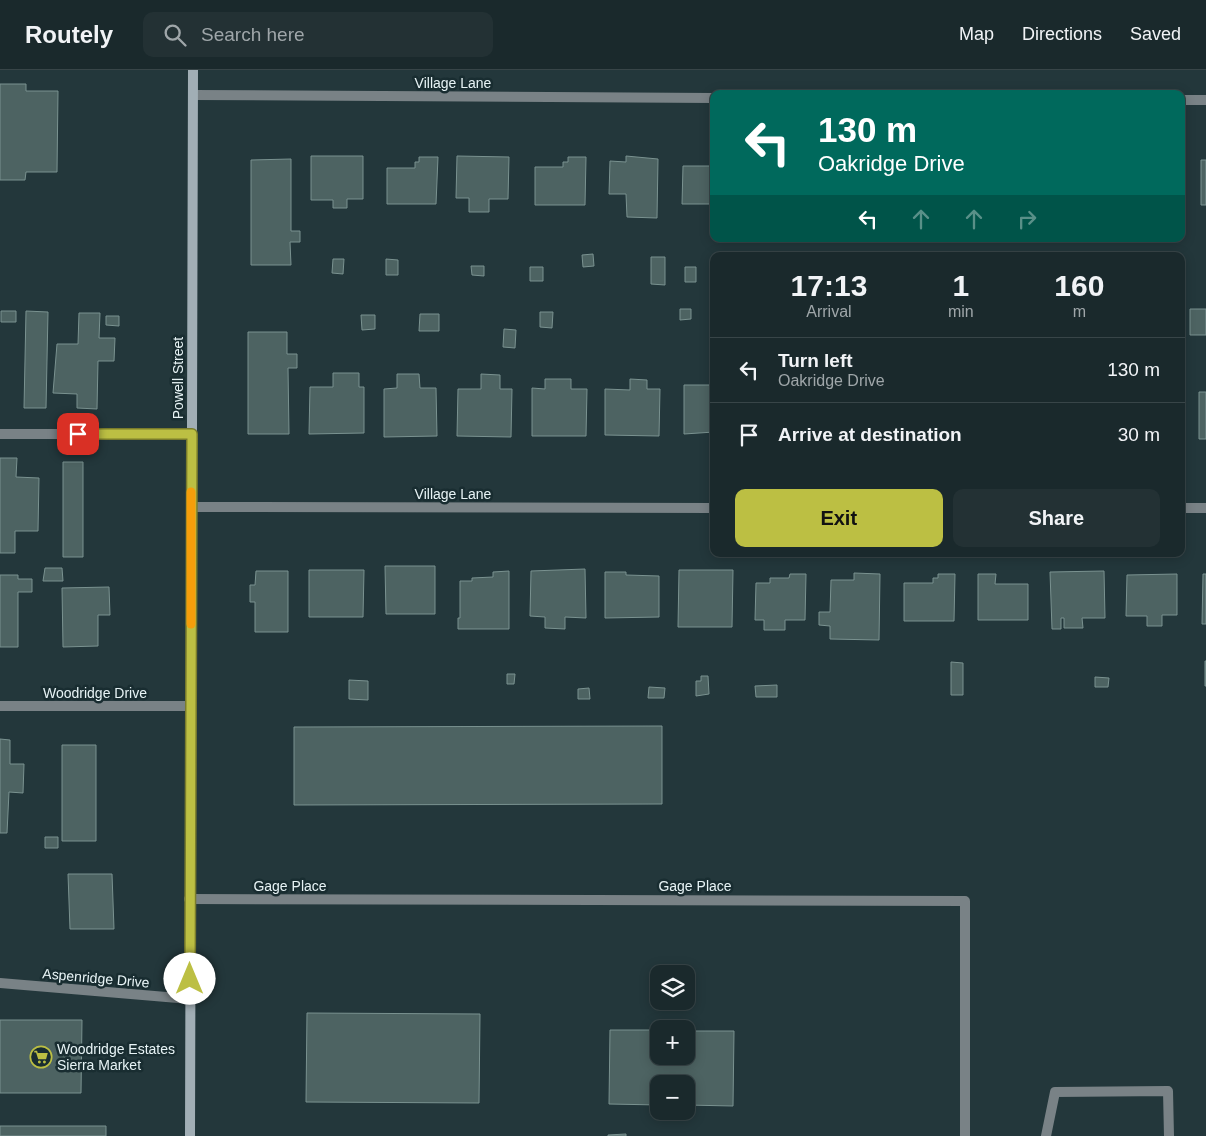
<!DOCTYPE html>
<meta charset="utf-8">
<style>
:root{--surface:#1a292c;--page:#233134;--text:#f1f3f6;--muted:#9fa6a9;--line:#384548;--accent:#bcbf43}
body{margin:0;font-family:Helvetica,sans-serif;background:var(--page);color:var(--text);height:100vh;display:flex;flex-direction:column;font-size:19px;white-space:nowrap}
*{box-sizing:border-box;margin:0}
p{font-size:16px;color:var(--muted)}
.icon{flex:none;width:28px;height:28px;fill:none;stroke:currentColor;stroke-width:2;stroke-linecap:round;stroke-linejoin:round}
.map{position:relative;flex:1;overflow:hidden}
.details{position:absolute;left:710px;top:182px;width:475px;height:305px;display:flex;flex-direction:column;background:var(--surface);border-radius:10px;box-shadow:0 2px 12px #0003,0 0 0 1px var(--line)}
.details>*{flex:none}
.top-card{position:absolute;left:710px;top:20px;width:475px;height:152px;border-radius:10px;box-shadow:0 2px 12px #0003,0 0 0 1px var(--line);background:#00695c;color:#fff;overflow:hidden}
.controls{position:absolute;left:650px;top:895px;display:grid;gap:10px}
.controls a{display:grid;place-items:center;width:45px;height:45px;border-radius:10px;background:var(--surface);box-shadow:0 2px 12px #0003,0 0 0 1px var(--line);font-size:25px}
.pin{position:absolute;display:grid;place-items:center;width:42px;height:42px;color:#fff;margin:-21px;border-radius:10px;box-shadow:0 2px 8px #0006}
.me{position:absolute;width:55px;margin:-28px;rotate:0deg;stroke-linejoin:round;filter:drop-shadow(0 0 4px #0008)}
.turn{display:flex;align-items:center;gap:18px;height:105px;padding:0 25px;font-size:22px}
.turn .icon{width:65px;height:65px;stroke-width:2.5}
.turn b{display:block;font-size:35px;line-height:42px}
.lanes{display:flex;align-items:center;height:48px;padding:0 25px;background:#0003;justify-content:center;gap:25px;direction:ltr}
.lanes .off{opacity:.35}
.eta{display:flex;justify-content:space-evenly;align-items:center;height:85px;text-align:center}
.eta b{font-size:30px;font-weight:600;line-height:35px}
.primary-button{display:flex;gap:10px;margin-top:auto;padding:10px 25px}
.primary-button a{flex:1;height:58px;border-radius:10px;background:var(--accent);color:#111;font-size:20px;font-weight:600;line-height:58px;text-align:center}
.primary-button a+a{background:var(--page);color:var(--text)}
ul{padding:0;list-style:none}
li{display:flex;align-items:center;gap:15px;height:65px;padding:0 25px;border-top:1px solid var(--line)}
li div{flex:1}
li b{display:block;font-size:19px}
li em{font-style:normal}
header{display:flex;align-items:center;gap:30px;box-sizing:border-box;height:70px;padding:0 25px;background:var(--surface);border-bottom:1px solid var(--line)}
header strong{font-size:24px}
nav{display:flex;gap:28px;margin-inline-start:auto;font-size:18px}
.search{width:350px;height:45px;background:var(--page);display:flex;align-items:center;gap:12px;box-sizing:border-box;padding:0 18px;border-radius:10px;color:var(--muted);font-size:19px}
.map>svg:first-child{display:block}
</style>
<header>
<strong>Routely</strong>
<div class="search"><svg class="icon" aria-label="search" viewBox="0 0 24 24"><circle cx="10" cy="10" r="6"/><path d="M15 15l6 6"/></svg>Search here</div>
<nav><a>Map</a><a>Directions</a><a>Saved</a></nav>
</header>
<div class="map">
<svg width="1206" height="1066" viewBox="0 0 1206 1066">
<rect width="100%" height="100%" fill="#23373b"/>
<path fill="#4d6362" stroke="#7a9290" d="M 0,14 L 26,14 L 26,21 L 58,21 L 57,102 L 26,102 L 25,110 L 0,110 Z
M 311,86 L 363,86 L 363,129 L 347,129 L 347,138 L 333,138 L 333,130 L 311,130 Z
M 457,86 L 509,87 L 508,129 L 489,129 L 489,142 L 469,142 L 469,128 L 456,128 Z
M 626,86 L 658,89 L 657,148 L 627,147 L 626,124 L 609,124 L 610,91 L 626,92 Z
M 419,87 L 438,87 L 436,134 L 387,134 L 387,98 L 415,98 L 415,92 L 419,92 Z
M 568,87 L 586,87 L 585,135 L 535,135 L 535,97 L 563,97 L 563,92 L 568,92 Z
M 291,89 L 291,161 L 300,161 L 300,172 L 290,172 L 291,195 L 251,195 L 251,90 Z
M 1201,90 L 1206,90 L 1206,135 L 1201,135 Z
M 711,92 L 714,92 L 714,134 L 682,134 L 683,96 L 711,96 Z
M 841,182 L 841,186 L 829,186 L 829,183 Z
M 593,184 L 594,196 L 583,197 L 582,185 Z
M 651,187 L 665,187 L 665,215 L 651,214 Z
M 333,189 L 344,189 L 343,204 L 332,203 Z
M 386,189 L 398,190 L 398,205 L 386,205 Z
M 471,196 L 484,196 L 484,206 L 472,205 Z
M 530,197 L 543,197 L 543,211 L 530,211 Z
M 685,197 L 696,197 L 696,212 L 685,212 Z
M 680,239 L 691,239 L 691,249 L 680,250 Z
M 1190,239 L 1206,239 L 1206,265 L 1190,265 Z
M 1,241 L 16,241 L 16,252 L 1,252 Z
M 26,241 L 48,242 L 46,338 L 24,338 Z
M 540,242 L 553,242 L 552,258 L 540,257 Z
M 79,243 L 100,243 L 99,268 L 115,268 L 114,291 L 98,291 L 97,339 L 77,338 L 77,324 L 53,323 L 57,274 L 78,274 Z
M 420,244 L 439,244 L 439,261 L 419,261 Z
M 361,245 L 375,245 L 375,259 L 362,260 Z
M 106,246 L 119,246 L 119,256 L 106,255 Z
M 504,259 L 516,260 L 515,278 L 503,277 Z
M 248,262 L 287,262 L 287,284 L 297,284 L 297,298 L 288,298 L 289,364 L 248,364 Z
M 333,303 L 359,303 L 359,317 L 364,317 L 364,363 L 309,364 L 310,317 L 333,317 Z
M 397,304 L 419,304 L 420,318 L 436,318 L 437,366 L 384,367 L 384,319 L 397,318 Z
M 481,304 L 500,305 L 500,319 L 512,319 L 511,367 L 457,366 L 458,319 L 481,319 Z
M 545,309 L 571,309 L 571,319 L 587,319 L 586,366 L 532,366 L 532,318 L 545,319 Z
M 630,309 L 647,310 L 647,319 L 660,319 L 659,366 L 605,365 L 605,319 L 630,320 Z
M 684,315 L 714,315 L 714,362 L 684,364 Z
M 1199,322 L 1206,322 L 1206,369 L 1199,369 Z
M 0,388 L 17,388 L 16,407 L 39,408 L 38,461 L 15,461 L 15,483 L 0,483 Z
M 63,392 L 83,392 L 83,487 L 63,487 Z
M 385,496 L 435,496 L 435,544 L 386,544 Z
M 45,498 L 62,498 L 63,511 L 43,511 Z
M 585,499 L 586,548 L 565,547 L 565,559 L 545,558 L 545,547 L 530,546 L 531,501 Z
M 309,500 L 364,500 L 363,547 L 309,547 Z
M 679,500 L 733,500 L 732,557 L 678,557 Z
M 256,501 L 288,501 L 288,562 L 255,562 L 255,532 L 250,532 L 250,515 L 255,515 Z
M 509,501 L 509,559 L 458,559 L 458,548 L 460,548 L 460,511 L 472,511 L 472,508 L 493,507 L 493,502 Z
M 1104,501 L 1105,548 L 1082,548 L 1083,558 L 1064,558 L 1064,548 L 1061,548 L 1061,559 L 1052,559 L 1050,502 Z
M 605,502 L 626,502 L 626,505 L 659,506 L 659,547 L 605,548 Z
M 854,503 L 880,504 L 879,570 L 830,569 L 830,556 L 819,555 L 819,542 L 830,542 L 831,510 L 854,510 Z
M 790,504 L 806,504 L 805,550 L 785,550 L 785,560 L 764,560 L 764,550 L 755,550 L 756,513 L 770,513 L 770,508 L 789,508 Z
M 938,504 L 955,504 L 954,551 L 904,551 L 904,513 L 933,513 L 933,508 L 938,508 Z
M 978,504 L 996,504 L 995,514 L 1028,514 L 1028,550 L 978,550 Z
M 1177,504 L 1177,545 L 1162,545 L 1162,556 L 1147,556 L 1147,546 L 1126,546 L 1127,505 Z
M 1203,504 L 1206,504 L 1206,554 L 1202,554 Z
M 0,505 L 18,505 L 18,509 L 32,509 L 32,522 L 18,522 L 18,577 L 0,577 Z
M 109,517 L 110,545 L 98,545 L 98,576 L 63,577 L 62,518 Z
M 1205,591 L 1206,591 L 1206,616 L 1205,616 Z
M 951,592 L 963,593 L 963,625 L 951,625 Z
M 507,604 L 515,604 L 514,614 L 507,614 Z
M 701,606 L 708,606 L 709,624 L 696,626 L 696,611 L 701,611 Z
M 1095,607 L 1109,608 L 1108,617 L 1095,617 Z
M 349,610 L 368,611 L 368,630 L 349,629 Z
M 777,615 L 777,627 L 756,627 L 755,616 Z
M 649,617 L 665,618 L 664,628 L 648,628 Z
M 589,618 L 590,629 L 578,629 L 578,619 Z
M 662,656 L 662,734 L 294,735 L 294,657 Z
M 0,669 L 10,670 L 10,694 L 24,694 L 23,723 L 9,722 L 7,763 L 0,763 Z
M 62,675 L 96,675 L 96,771 L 62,771 Z
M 45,767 L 58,767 L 58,778 L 45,778 Z
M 68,804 L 112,804 L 114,859 L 70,859 Z
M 307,943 L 480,944 L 479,1033 L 306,1032 Z
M 0,950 L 82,950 L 81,1023 L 0,1023 Z
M 610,960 L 659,960 L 659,986 L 686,986 L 686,961 L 734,961 L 733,1036 L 686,1035 L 686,1014 L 659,1014 L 659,1035 L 609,1034 Z
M 0,1056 L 106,1056 L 106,1066 L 0,1066 Z
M 626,1064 L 626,1066 L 608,1066 L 608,1065 Z"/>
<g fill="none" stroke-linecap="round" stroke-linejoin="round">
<path stroke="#798286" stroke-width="10" d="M 189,829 L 965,831 L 965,1066
M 1046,1066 L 1055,1022 L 1168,1021 L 1169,1066"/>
<path stroke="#798286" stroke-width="10" d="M 193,25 L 714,28
M 1181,30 L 1206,30
M 0,364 L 191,364
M 191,437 L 714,438
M 1181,438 L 1206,438
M 0,636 L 190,636
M 0,913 L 190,929"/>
<path stroke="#a1aeb5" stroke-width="10" d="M 190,1066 L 193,0"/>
</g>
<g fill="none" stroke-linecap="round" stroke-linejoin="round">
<g stroke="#7a7c2c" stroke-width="12">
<path id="route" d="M 78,364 L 192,364 L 190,909"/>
</g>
<use href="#route" stroke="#bcbf43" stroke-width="9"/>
<path stroke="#f59e0b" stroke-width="9" d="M 191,554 L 191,422"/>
</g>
<defs>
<g id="supermarket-ring" transform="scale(1.125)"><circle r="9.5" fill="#192d31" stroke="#bcbf43" stroke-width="1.5"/><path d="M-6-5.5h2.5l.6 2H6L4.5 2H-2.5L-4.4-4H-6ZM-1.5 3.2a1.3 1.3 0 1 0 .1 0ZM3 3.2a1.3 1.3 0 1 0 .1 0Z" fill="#bcbf43"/></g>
</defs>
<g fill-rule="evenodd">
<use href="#supermarket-ring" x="41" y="987"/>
</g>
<g text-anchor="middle" stroke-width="5" stroke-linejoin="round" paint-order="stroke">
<g font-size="14" fill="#e7f3f5" stroke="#192d31">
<text x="453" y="18">Village Lane</text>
<text transform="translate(178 308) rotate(-90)" y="5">Powell Street</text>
<text x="453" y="429">Village Lane</text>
<text x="95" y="628">Woodridge Drive</text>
<text x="290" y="821">Gage Place</text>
<text x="695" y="821">Gage Place</text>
<text transform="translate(96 908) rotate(5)" y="5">Aspenridge Drive</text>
</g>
<g font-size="14" fill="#e7f3f5" stroke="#192d31" text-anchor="start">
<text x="57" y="984">Woodridge Estates<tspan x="57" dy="16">Sierra Market</tspan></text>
</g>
</g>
</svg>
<div class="controls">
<a><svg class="icon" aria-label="layers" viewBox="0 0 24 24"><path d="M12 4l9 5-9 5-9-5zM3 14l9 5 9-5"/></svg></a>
<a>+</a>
<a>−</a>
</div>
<div class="pin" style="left:78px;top:364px;background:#d93025"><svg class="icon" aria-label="arrive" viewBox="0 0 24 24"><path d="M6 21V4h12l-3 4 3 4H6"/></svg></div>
<svg class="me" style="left:190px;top:909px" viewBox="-20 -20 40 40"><circle r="19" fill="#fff"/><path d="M0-13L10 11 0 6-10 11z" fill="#bcbf43"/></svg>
<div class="top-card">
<div class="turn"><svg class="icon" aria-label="left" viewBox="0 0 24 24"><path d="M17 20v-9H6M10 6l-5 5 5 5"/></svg><div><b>130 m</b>Oakridge Drive</div></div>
<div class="lanes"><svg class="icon" aria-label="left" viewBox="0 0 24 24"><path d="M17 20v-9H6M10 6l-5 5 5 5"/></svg><svg class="icon off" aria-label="ahead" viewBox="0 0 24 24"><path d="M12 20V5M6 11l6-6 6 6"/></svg><svg class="icon off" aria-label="ahead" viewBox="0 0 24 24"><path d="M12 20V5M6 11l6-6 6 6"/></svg><svg class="icon off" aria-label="right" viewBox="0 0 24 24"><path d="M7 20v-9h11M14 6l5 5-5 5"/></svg></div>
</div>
<section class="details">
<div class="eta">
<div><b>17:13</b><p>Arrival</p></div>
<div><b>1</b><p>min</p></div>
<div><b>160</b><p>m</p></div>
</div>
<ul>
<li><svg class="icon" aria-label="left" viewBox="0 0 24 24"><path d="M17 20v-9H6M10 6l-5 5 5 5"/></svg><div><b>Turn left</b><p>Oakridge Drive</p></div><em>130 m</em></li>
<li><svg class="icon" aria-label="arrive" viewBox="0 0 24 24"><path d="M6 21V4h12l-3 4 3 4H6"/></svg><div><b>Arrive at destination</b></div><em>30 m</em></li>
</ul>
<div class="primary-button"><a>Exit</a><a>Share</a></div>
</section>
</div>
